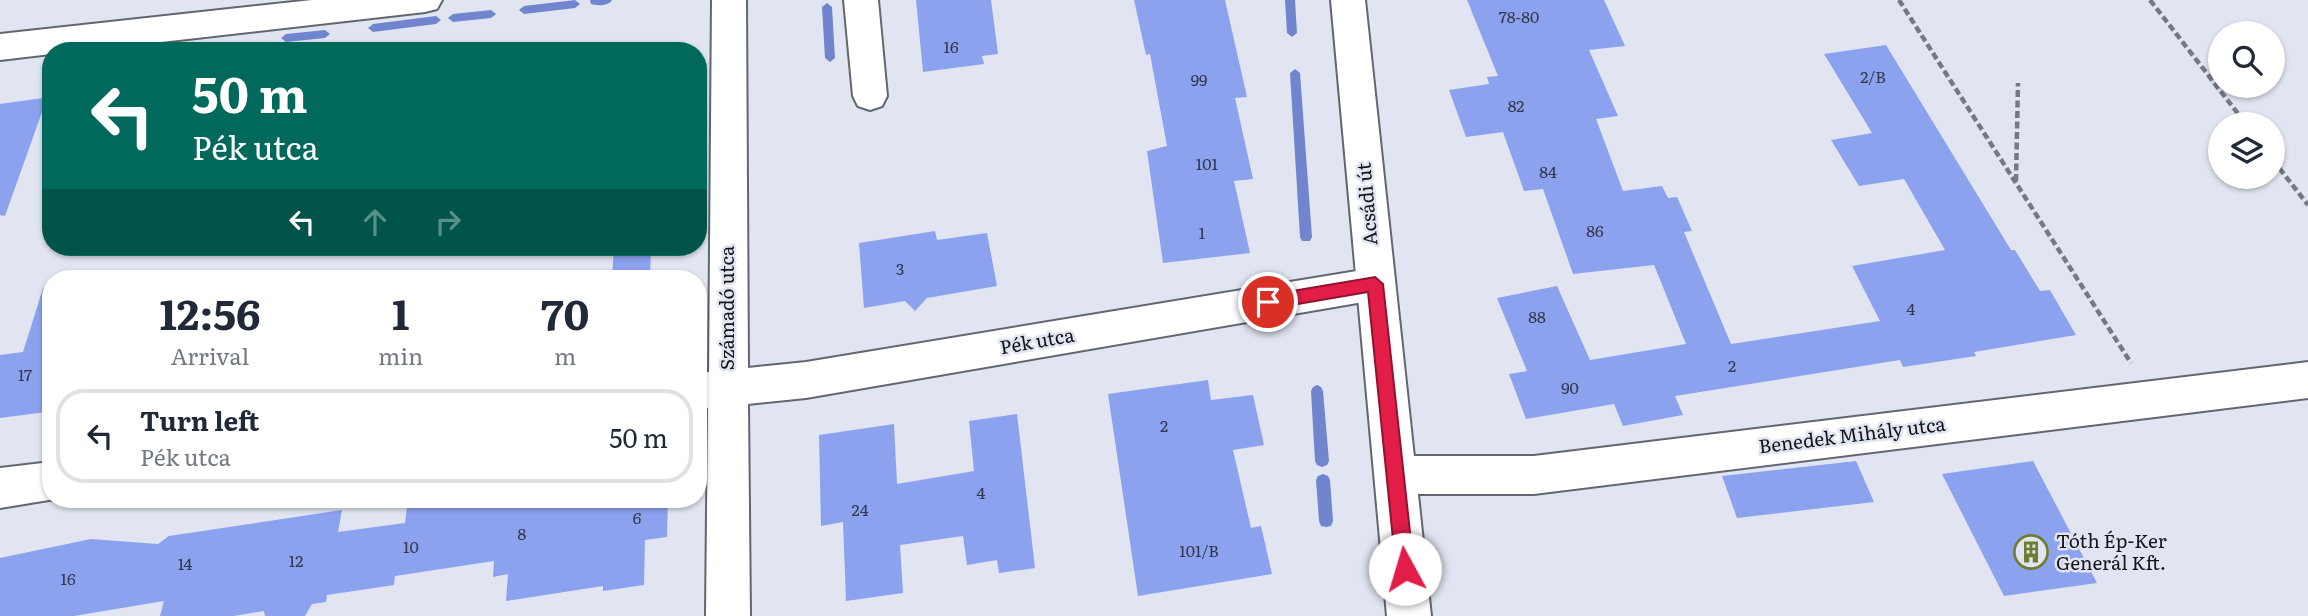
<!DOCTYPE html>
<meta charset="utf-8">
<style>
:root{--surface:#fff;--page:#f6f6f7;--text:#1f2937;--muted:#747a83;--line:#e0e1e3}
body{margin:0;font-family:Literata,serif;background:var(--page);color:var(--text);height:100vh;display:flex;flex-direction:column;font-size:26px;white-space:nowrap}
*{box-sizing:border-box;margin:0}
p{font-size:23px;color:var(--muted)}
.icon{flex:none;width:38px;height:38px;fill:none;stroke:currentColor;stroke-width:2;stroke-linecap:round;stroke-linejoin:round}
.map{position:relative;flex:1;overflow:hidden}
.panel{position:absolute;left:42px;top:270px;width:665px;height:238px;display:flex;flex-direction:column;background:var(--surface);border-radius:28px;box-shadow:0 2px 5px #0004}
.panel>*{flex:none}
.guide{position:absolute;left:42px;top:42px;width:665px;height:214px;border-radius:28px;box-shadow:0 2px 5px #0004;background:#00695c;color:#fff;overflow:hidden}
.buttons{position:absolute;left:2208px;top:21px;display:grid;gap:14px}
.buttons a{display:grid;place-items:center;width:77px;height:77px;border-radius:50%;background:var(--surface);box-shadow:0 2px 5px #0004;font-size:35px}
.pin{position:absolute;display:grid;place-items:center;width:60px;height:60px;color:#fff;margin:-30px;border:4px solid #fff;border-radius:50%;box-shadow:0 2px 7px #0007}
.me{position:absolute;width:77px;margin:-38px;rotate:354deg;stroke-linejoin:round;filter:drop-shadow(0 0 5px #0008)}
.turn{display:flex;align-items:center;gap:24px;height:147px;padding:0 35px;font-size:32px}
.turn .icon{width:91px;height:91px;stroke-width:2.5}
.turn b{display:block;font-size:49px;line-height:60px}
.lanes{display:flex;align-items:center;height:66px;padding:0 35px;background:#0003;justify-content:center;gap:35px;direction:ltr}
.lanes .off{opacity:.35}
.eta{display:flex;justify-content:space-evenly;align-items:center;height:119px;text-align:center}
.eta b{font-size:42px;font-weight:700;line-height:49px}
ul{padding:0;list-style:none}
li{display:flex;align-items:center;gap:21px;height:94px;margin:0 14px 10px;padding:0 21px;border:4px solid var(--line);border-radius:28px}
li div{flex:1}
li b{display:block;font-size:26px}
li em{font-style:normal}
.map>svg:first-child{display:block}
</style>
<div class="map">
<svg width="2308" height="616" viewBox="0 0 2308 616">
<rect width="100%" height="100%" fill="#e1e5f1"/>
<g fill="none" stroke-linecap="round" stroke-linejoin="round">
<path fill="#7085ce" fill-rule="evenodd" d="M 575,0 L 580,4 L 575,8 L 524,14 L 519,10 L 524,6 Z
M 590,0 L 612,0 C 609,6 597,6 591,4 Z
M 1285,0 L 1295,0 L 1297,33 L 1292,37 L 1287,33 Z
M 827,3 L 832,7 L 835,58 L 830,62 L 825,58 L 822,7 Z
M 491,10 L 496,14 L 491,18 L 453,22 L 448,18 L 453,14 Z
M 436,16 L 441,20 L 436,24 L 373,32 L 368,28 L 373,24 Z
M 325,30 L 330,34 L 325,38 L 286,42 L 281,38 L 286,34 Z
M 1295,69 L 1300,73 L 1312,237 L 1310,241 L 1302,241 L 1300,237 L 1290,73 Z
M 1317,385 L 1321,387 L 1323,391 L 1329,461 L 1327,465 L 1322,467 L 1317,465 L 1315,461 L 1311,391 L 1313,387 Z
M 1323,474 L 1328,476 L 1330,480 L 1333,521 L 1331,526 L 1326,527 L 1321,526 L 1319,521 L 1316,480 L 1318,476 Z"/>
</g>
<path fill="#8ca2ee" d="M 916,0 L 991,0 L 998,54 L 982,56 L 984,64 L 923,72 Z
M 1134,0 L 1225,0 L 1247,97 L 1235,98 L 1253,179 L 1234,181 L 1250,253 L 1163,263 L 1147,151 L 1167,146 L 1150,54 L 1146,55 Z
M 1467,0 L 1604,0 L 1625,46 L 1589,50 L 1618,116 L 1596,119 L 1623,191 L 1662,186 L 1668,198 L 1677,197 L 1692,231 L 1684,232 L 1731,344 L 1880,321 L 1852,266 L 1945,250 L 1904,179 L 1859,186 L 1831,140 L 1872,133 L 1824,54 L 1886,45 L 2011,250 L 2015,250 L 2040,291 L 2050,290 L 2076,335 L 1974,352 L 1976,356 L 1903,367 L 1900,360 L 1675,396 L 1683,415 L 1623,426 L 1614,404 L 1526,419 L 1509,374 L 1527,371 L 1497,298 L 1557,286 L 1590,360 L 1686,344 L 1654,265 L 1573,274 L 1543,189 L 1524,191 L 1503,132 L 1466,137 L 1449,90 L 1489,84 L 1487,77 L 1498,76 Z
M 43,98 L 47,98 L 5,216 L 0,215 L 0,104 Z
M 935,231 L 937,240 L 987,233 L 997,286 L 927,298 L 915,311 L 905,301 L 864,308 L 859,243 Z
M 614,247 L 651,247 L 650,278 L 612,278 Z
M 43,288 L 51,289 L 51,395 L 46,412 L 0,418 L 0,355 L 23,352 Z
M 1208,380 L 1211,400 L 1253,395 L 1264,445 L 1233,450 L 1251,528 L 1261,526 L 1272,574 L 1138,596 L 1108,394 Z
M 1017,414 L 1035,568 L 999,573 L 997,560 L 967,565 L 963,536 L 900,545 L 903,593 L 846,601 L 843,522 L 821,526 L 819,435 L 894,424 L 897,484 L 974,471 L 969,421 Z
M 1856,461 L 1874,502 L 1737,518 L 1722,476 Z
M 2033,461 L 2097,583 L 2004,596 L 1942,474 Z
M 408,499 L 668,499 L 667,537 L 645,540 L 644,585 L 603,591 L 603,586 L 506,601 L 508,574 L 493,577 L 494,561 L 395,576 L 394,585 L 327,595 L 326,602 L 312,604 L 305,616 L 265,616 L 264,611 L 234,616 L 160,616 L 164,601 L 74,616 L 0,616 L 0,558 L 91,539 L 158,544 L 169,536 L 342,510 L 338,532 L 405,523 Z"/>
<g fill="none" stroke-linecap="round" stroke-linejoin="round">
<g stroke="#636671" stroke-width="4">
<path id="minor" d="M 312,0 L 442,0 L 437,9 L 425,12 L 82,51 L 51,51 L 51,54 L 0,60 L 0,34 Z
M 712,0 L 746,0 L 748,368 L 806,362 L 1375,268 L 1388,272 L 1394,284 L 1388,296 L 1375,300 L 806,398 L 748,404 L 750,616 L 706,616 L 708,408 L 698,409 L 698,373 L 709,372 Z
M 844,0 L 878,0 L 887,96 L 882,106 L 870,110 L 858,106 L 853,96 Z
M 2308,362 L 2308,398 L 1534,494 L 1396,494 L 1381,489 L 1375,475 L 1381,461 L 1396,456 L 1534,456 Z
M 51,462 L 51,499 L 55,499 L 0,508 L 0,468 Z"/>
</g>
<g stroke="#636671" stroke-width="4">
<path id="secondary" d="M 1331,0 L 1365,0 L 1431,616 L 1387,616 Z"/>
</g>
<path stroke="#767981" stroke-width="4.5" stroke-dasharray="7 3.5" stroke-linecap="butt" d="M 1899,0 L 2131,363
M 2150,0 L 2246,124
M 2273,160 L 2308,205
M 2016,181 L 2018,83"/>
<use href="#minor" fill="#fff" fill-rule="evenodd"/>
<use href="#secondary" fill="#fff" fill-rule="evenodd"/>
</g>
<path fill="#e11d48" stroke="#92132f" stroke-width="2" d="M 1375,277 L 1383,284 L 1414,569 L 1411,575 L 1405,578 L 1398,575 L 1396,569 L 1368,292 L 1268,309 L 1260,302 L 1268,295 Z"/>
<defs>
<g id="building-ring" transform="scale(1.75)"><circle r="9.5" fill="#e1e5f1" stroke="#6d7f2f" stroke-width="1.5"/><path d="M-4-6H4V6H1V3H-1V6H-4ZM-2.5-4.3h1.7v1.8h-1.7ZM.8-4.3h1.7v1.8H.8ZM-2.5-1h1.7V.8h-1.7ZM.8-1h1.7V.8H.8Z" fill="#6d7f2f"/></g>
</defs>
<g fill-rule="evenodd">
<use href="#building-ring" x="2031" y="552"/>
</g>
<g text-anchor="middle" stroke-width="5" stroke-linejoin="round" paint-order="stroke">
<g font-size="16" fill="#32384e">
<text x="1519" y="23">78-80</text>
<text x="951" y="53">16</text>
<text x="1873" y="83">2/B</text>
<text x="1199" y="86">99</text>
<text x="1516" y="112">82</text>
<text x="1207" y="170">101</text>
<text x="1548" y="178">84</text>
<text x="1595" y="237">86</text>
<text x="1202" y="239">1</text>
<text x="900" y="275">3</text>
<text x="1911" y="315">4</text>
<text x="1537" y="323">88</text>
<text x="1732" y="372">2</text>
<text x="25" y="381">17</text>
<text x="1570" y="394">90</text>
<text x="1164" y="432">2</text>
<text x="981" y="499">4</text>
<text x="860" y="516">24</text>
<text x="637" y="524">6</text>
<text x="522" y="540">8</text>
<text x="411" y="553">10</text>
<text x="1199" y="557">101/B</text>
<text x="296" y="567">12</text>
<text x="185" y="570">14</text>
<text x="68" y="585">16</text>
</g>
<g font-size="19" fill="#141519" stroke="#e1e5f1">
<text transform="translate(1367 204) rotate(-95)" y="7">Acsádi út</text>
<text transform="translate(727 308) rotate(-90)" y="7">Számadó utca</text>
<text transform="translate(1037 341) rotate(-10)" y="7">Pék utca</text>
<text transform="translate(1852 435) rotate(-7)" y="7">Benedek Mihály utca</text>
</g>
<g font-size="19" fill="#141519" stroke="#e1e5f1" text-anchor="start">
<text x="2056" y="548">Tóth Ép-Ker<tspan x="2056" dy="22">Generál Kft.</tspan></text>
</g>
</g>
</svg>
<div class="buttons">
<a><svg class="icon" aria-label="search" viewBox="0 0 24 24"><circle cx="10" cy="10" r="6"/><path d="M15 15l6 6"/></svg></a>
<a><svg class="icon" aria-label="layers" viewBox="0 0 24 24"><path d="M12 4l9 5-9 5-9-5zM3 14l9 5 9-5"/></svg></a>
</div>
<div class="pin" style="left:1268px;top:302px;background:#d93025"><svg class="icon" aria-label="arrive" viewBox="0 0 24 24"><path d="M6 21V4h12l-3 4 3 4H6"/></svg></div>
<svg class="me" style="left:1405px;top:569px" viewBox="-20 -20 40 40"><circle r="19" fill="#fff"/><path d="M0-13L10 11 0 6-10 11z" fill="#e11d48"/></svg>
<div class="guide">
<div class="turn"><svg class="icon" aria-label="left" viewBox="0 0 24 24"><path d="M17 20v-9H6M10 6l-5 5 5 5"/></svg><div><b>50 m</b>Pék utca</div></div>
<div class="lanes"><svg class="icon" aria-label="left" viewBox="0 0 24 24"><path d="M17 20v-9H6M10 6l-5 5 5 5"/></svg><svg class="icon off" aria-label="ahead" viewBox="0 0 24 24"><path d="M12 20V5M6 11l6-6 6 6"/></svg><svg class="icon off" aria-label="right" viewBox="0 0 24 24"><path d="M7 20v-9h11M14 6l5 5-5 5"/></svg></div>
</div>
<section class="panel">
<div class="eta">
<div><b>12:56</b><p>Arrival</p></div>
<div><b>1</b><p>min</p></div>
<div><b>70</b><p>m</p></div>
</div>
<ul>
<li><svg class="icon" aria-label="left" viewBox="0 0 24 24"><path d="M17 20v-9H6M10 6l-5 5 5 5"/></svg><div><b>Turn left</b><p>Pék utca</p></div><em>50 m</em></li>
</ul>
</section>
</div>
